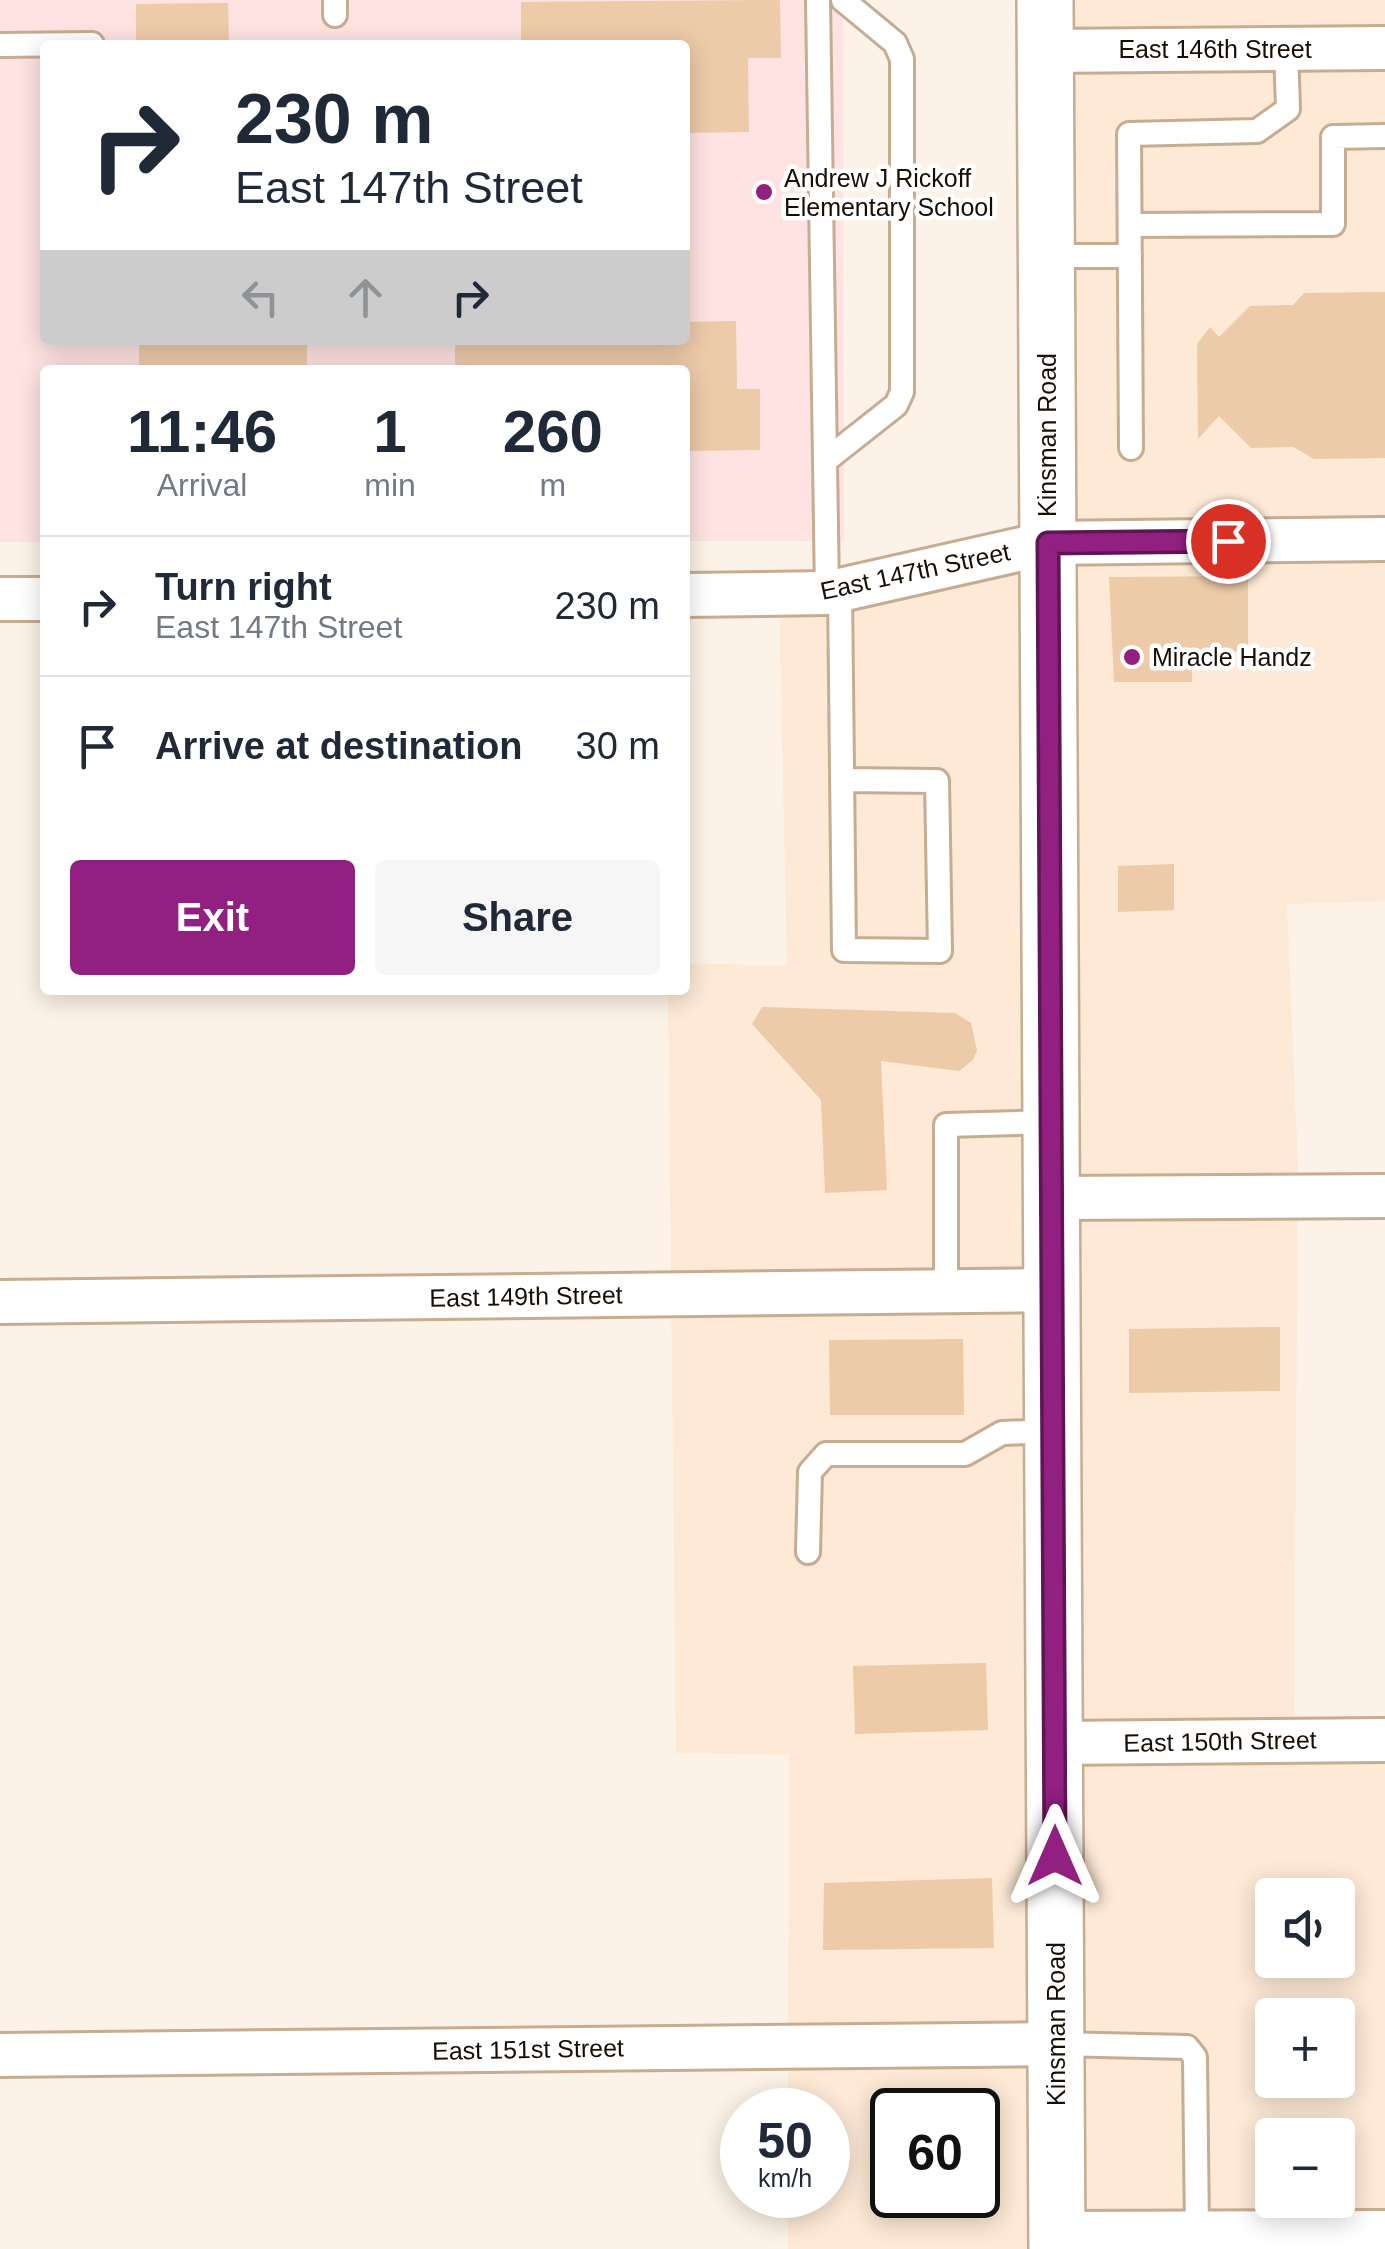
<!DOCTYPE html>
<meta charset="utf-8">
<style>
:root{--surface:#fff;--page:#f6f6f7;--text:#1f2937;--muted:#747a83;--line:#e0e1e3;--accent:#912080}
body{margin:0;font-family:Helvetica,sans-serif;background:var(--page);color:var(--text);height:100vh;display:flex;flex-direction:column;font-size:38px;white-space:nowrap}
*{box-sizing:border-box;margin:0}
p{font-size:32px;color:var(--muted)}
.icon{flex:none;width:55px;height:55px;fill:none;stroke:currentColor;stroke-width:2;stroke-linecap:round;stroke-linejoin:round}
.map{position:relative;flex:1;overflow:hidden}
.panel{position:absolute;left:40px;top:365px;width:650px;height:630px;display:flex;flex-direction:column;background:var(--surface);border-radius:10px;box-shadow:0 5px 25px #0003}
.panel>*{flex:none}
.hud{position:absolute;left:40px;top:40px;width:650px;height:305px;border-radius:10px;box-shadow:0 5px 25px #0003;background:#fff;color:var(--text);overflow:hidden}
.fabs{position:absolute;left:1255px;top:1878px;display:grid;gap:20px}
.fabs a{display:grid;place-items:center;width:100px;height:100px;border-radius:10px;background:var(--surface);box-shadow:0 5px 25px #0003;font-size:50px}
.speed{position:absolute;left:720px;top:2088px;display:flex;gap:20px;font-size:50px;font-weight:700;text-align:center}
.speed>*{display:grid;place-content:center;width:130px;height:130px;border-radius:50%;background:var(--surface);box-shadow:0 5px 25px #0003;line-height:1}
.speed small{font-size:25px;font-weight:400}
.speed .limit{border:5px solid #111;border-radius:15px;background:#fff;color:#111}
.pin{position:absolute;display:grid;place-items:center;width:85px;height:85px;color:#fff;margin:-42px;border:5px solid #fff;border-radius:50%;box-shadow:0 2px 10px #0007}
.me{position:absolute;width:110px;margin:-55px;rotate:0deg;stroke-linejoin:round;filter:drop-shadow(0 0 8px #0008)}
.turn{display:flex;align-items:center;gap:35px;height:210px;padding:0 30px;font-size:45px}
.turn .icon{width:130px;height:130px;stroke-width:2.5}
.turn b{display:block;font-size:70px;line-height:85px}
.lanes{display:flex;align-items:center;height:95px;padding:0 30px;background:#0003;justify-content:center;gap:50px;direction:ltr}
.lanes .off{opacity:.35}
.eta{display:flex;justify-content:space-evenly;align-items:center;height:170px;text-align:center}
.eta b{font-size:60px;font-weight:700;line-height:70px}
.action{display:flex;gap:20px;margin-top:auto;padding:20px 30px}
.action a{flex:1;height:115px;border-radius:10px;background:var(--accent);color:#fff;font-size:40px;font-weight:700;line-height:115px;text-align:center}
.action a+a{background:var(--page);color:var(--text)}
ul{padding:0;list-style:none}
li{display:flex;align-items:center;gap:30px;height:140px;padding:0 30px;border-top:2px solid var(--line)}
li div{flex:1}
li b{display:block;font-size:38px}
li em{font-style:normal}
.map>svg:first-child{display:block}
</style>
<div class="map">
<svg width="1385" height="2249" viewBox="0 0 1385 2249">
<rect width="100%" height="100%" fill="#fdf2e7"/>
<path fill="#fde9d5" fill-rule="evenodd" d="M 1045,0 L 1385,0 L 1385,901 L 1287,904 L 1298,1169 L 1294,1726 L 1385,1727 L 1385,2249 L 788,2249 L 788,2195 L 828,2195 L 828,2110 L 788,2110 L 789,1755 L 676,1753 L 668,990 L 685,990 L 685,963 L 787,966 L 779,594 L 1048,543 ZM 1272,1895 L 1338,1895 L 1338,1960 L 1272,1960 ZM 1272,2015 L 1338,2015 L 1338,2080 L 1272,2080 ZM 892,2110 L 978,2110 L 978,2195 L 892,2195 ZM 1272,2135 L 1338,2135 L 1338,2200 L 1272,2200 Z"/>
<path fill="#fee3e2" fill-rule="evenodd" d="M 0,0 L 843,0 L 844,541 L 685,541 L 685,370 L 45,370 L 45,542 L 0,542 ZM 45,45 L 685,45 L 685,340 L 45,340 Z"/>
<path fill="#edcaa8" d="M 780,0 L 781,58 L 748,58 L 749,132 L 685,133 L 685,45 L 521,45 L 521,2 Z
M 228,3 L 229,45 L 136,45 L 136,4 Z
M 1385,292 L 1385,458 L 1314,459 L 1293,447 L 1251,448 L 1219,416 L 1198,439 L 1197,344 L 1210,327 L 1219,337 L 1250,306 L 1293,305 L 1304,293 Z
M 736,321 L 737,389 L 760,389 L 760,450 L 685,451 L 685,370 L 455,370 L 455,340 L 685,340 L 685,322 Z
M 139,340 L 307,340 L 307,370 L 139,370 Z
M 1248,576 L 1248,651 L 1192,652 L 1192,682 L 1114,682 L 1109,577 Z
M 1174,864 L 1174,910 L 1118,912 L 1118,866 Z
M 762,1007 L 955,1013 L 971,1023 L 977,1050 L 973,1060 L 959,1071 L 881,1061 L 887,1190 L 825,1193 L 821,1100 L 752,1024 Z
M 1280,1327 L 1280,1391 L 1129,1393 L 1129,1329 Z
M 963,1339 L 964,1415 L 830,1415 L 829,1340 Z
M 986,1663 L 988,1730 L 855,1734 L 853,1666 Z
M 992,1878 L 994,1948 L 823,1950 L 824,1883 Z"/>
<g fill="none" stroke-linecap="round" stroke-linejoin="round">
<g stroke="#c7ac91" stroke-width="28">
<path id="lane" d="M 335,0 L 335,15
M 818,0 L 827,593
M 0,45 L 92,44
M 1130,225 L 1333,224 L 1333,137 L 1385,136
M 1047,256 L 1130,256
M 1131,448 L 1129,134 L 1257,131 L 1288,109 L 1286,49
M 825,461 L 896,405 L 902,392 L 902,59 L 895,43 L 843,0
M 840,590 L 844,950 L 940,951 L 937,781 L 843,780
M 946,1291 L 946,1125 L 1051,1122
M 808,1552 L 810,1472 L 826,1454 L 965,1454 L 1002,1433 L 1053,1431
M 1056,2044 L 1187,2047 L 1195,2057 L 1197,2232"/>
</g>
<g stroke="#c7ac91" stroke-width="48">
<path id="street" d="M 1045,51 L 1385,48
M 685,595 L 827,593 L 1048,543 L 1385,539
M 0,599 L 45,599
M 1052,1198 L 1385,1196
M 0,1302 L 1052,1290
M 1054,1743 L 1385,1740
M 0,2055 L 1056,2044
M 1057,2233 L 1385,2232"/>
</g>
<g stroke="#c7ac91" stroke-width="60">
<path id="primary" d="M 1045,0 L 1057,2249"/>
</g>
<use href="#lane" stroke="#fff" stroke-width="22"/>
<use href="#street" stroke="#fff" stroke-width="42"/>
<use href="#primary" stroke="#fff" stroke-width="55"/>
</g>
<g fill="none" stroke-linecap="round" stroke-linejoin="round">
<g stroke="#5e1553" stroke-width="25">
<path id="route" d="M 1055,1856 L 1048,543 L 1228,541"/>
</g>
<use href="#route" stroke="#912080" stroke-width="18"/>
</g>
<g fill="#912080" stroke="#fff" stroke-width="4">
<circle cx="764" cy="192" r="10"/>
<circle cx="1132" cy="657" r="10"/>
</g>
<g text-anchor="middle" stroke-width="9" stroke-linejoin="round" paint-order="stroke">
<g font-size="25" fill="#170e05" stroke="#fff">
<text x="1215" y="58">East 146th Street</text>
<text transform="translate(1047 435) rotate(-90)" y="9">Kinsman Road</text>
<text transform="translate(915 571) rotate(-12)" y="9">East 147th Street</text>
<text transform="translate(526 1296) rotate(-1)" y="9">East 149th Street</text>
<text transform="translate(1220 1741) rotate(-1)" y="9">East 150th Street</text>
<text transform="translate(1056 2024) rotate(-90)" y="9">Kinsman Road</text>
<text transform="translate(528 2049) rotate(-1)" y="9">East 151st Street</text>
</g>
<g font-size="25" fill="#170e05" stroke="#fff" text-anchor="start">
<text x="784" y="187">Andrew J Rickoff<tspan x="784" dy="29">Elementary School</tspan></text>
<text x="1152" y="666">Miracle Handz</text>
</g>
</g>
</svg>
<div class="fabs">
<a><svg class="icon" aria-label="sound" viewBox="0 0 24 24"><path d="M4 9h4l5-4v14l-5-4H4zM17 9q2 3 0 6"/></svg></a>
<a>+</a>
<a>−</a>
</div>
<div class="speed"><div>50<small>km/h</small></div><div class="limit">60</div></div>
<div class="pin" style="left:1228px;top:541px;background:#d93025"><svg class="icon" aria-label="arrive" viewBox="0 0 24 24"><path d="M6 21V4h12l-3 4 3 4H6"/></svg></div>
<svg class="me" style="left:1055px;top:1856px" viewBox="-20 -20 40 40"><path d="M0-17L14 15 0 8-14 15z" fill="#912080" stroke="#fff" stroke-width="4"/></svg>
<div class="hud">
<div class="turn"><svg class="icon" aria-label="right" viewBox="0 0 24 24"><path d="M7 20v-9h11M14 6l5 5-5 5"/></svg><div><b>230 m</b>East 147th Street</div></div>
<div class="lanes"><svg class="icon off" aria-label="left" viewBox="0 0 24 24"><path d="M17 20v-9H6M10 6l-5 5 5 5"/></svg><svg class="icon off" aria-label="ahead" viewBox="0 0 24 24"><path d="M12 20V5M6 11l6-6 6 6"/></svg><svg class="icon" aria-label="right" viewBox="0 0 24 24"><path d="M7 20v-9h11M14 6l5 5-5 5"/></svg></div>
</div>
<section class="panel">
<div class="eta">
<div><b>11:46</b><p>Arrival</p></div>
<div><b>1</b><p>min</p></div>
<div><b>260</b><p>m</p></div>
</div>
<ul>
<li><svg class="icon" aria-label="right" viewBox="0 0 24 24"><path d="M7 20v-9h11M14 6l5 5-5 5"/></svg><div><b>Turn right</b><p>East 147th Street</p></div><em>230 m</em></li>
<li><svg class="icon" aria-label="arrive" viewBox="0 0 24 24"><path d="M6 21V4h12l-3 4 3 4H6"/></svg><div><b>Arrive at destination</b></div><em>30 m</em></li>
</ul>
<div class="action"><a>Exit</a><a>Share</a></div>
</section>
</div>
